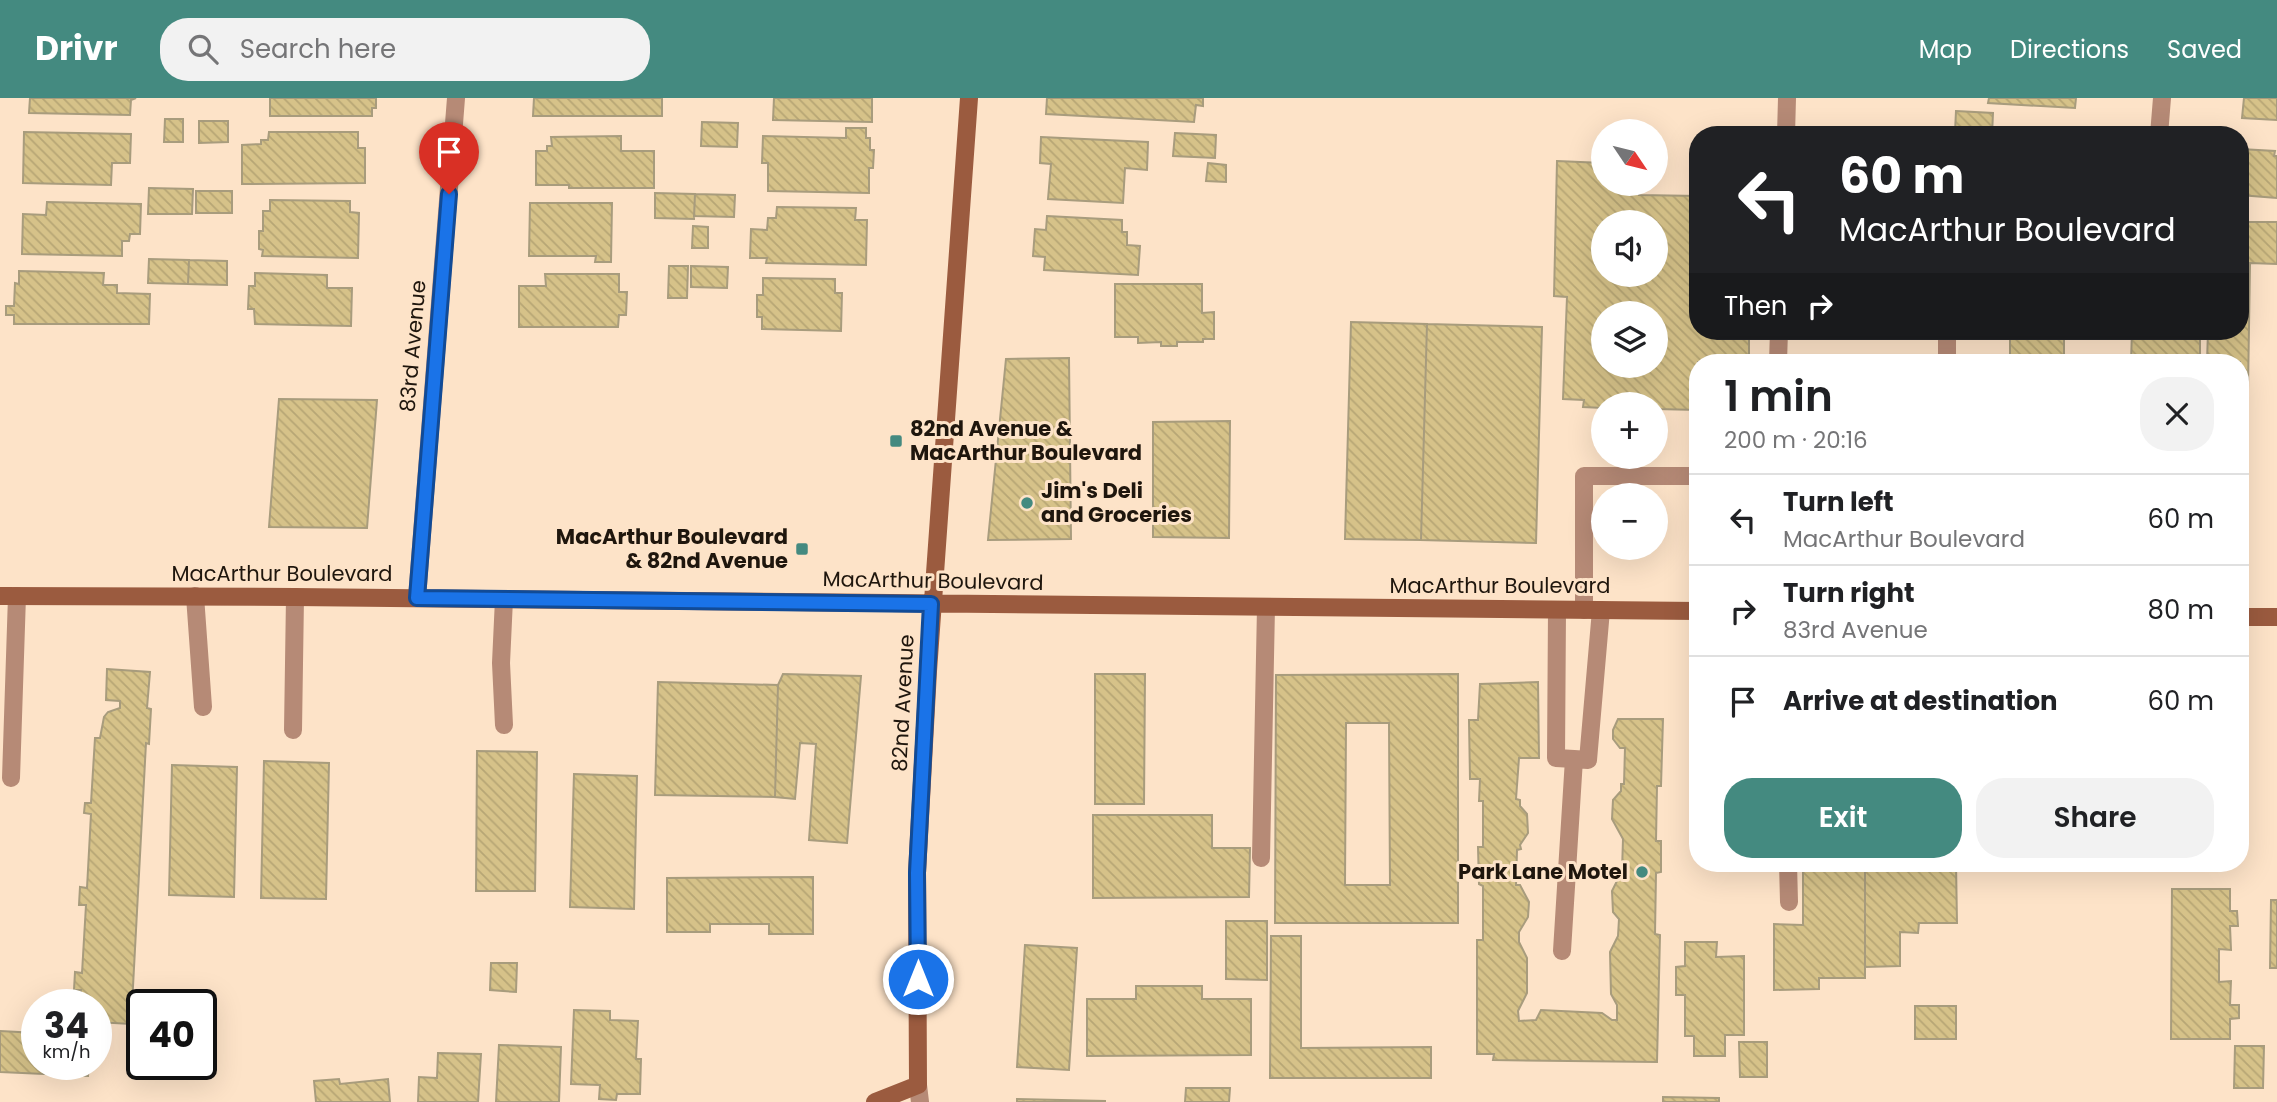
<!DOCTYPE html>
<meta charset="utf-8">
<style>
:root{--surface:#fff;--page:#f2f2f2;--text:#202124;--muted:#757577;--line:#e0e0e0;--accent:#448a80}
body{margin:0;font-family:Poppins,sans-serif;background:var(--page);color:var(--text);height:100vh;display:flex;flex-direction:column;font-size:26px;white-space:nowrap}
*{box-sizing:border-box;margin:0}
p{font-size:23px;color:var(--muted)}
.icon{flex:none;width:38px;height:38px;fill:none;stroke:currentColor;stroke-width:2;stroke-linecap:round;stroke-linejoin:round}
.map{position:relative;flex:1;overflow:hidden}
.details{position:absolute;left:1689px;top:256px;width:560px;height:518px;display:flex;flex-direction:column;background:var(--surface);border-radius:28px;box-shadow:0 7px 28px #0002}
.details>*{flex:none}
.hud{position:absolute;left:1689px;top:28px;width:560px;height:214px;border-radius:28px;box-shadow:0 7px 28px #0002;background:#202124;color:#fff;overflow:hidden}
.needle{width:46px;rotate:125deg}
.buttons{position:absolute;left:1591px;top:21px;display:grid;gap:14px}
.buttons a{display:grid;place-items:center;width:77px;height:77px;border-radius:50%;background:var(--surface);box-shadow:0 7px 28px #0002;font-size:35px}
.speed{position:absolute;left:21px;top:891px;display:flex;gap:14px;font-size:35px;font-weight:700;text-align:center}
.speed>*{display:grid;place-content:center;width:91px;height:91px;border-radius:50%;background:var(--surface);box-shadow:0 7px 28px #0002;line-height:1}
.speed small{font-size:18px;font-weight:400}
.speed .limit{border:4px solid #111;border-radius:10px;background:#fff;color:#111}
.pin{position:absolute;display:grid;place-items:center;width:60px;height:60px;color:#fff;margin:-72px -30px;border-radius:50% 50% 50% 0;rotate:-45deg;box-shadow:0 0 7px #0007}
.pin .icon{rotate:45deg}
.me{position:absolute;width:77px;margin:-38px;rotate:0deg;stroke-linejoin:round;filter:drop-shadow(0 0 5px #0008)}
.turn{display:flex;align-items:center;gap:24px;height:147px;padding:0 35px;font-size:32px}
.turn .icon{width:91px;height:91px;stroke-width:2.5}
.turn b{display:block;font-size:49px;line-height:60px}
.then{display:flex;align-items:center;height:66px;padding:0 35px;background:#0003;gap:14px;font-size:26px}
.round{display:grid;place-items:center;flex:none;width:74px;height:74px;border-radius:28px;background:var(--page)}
.headline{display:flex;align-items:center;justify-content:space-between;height:119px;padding:0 35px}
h1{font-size:42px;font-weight:600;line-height:52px}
.cta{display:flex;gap:14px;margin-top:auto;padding:14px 35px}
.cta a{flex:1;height:80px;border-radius:28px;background:var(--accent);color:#fff;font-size:28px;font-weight:600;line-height:80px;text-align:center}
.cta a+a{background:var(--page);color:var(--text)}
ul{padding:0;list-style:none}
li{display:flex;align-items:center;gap:21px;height:91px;padding:0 35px;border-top:2px solid var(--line)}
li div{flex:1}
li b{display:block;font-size:26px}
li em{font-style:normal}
header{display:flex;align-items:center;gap:42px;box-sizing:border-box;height:98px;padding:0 35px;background:var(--accent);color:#fff}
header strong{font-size:33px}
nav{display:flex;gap:38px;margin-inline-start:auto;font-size:24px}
.search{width:490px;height:63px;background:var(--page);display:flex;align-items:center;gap:18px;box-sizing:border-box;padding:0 24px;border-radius:28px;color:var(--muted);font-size:26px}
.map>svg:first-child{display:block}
</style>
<header>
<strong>Drivr</strong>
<div class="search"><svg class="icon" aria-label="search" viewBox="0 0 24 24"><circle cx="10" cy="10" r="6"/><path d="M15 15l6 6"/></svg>Search here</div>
<nav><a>Map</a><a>Directions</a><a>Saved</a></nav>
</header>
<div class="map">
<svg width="2277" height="1004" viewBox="0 0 2277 1004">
<defs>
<pattern id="building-back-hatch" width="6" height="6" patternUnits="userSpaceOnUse" patternTransform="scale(1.75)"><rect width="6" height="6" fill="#d6c289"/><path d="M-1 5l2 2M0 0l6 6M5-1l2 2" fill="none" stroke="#b7a675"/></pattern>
</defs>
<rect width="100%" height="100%" fill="#fde3c8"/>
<path fill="url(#building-back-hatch)" stroke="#a89c7d" stroke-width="2" fill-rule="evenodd" d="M 30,0 L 136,0 L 131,2 L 130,17 L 29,15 Z
M 270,0 L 376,0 L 376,10 L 372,10 L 372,18 L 270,18 Z
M 534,0 L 662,0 L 662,18 L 533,18 Z
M 774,0 L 872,0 L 872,24 L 773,22 Z
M 1047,0 L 1203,0 L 1203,8 L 1196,7 L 1194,24 L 1046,16 Z
M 1989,0 L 2076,0 L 2075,10 L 1988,5 Z
M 2244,0 L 2277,0 L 2277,22 L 2242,20 Z
M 1956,13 L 1993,15 L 1992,37 L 1955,34 Z
M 165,21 L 183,21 L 183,44 L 164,44 Z
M 199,23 L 228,23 L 228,44 L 199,45 Z
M 702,24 L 738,25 L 737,49 L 701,48 Z
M 846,30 L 866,30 L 866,40 L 870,40 L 870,52 L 874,52 L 873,70 L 869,70 L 869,95 L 768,93 L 768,65 L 762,65 L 763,38 L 846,40 Z
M 24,34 L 131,36 L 130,65 L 112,65 L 111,87 L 23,85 Z
M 269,34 L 358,34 L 358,50 L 365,50 L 365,85 L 242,86 L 242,47 L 261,46 L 261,42 L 268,42 Z
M 1175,35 L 1216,37 L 1215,60 L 1173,58 Z
M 621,38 L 621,53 L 654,53 L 654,90 L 569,90 L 569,87 L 536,87 L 536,53 L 547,53 L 547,48 L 552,48 L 551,39 Z
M 1041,39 L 1148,44 L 1147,72 L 1125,70 L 1123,105 L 1048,101 L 1051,66 L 1040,65 Z
M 2240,51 L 2275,53 L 2274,58 L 2277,58 L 2277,100 L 2240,97 Z
M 1557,63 L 1603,65 L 1603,86 L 1639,86 L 1639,97 L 1698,98 L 1698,233 L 1749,233 L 1749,264 L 1698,264 L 1698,312 L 1656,311 L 1656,306 L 1603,306 L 1603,310 L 1583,309 L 1584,302 L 1563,301 L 1567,199 L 1554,198 ZM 1603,124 L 1656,124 L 1656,177 L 1603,177 ZM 1603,215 L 1656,215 L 1656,268 L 1603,268 Z
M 1208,65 L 1226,67 L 1226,84 L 1206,83 Z
M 149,90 L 193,91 L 192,116 L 148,116 Z
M 196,93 L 232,93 L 232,115 L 196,115 Z
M 655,95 L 695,96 L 694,121 L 655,120 Z
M 695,96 L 735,97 L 734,119 L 694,118 Z
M 270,102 L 350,103 L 350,114 L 359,115 L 358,160 L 262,158 L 263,152 L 259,151 L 259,133 L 263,133 L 263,113 L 270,113 Z
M 47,104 L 141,106 L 140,136 L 130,136 L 129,143 L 122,143 L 122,158 L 22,156 L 23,116 L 46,117 Z
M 530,105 L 612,105 L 611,164 L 595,164 L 596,158 L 529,158 Z
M 777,109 L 856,110 L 855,122 L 867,122 L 866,167 L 766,165 L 767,160 L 750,160 L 751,131 L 767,132 L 768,120 L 776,120 Z
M 1047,118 L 1122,122 L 1122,134 L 1127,134 L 1127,147 L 1140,148 L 1138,177 L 1044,172 L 1045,159 L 1033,158 L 1035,131 L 1046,132 Z
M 2240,124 L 2277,124 L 2277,166 L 2250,165 L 2246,419 L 2240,418 L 2240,264 L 2207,264 L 2208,233 L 2240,233 Z
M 693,128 L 708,129 L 708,150 L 692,150 Z
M 149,161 L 189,162 L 188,186 L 148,185 Z
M 189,162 L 227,163 L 227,187 L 188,186 Z
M 669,168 L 688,168 L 687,200 L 668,200 Z
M 691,168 L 728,169 L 727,190 L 691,189 Z
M 19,173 L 104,175 L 103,187 L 117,187 L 117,195 L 150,196 L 149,226 L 14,226 L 14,217 L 6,217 L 6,208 L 14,208 L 15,185 L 19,186 Z
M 255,175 L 327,177 L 327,190 L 352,190 L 351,228 L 255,226 L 254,211 L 248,211 L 249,188 L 255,188 Z
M 545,176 L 619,176 L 619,194 L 627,194 L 626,217 L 619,217 L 618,229 L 519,229 L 519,188 L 546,188 Z
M 763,180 L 835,181 L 835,195 L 842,195 L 841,233 L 762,231 L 762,219 L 757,219 L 757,197 L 763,197 Z
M 1115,186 L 1202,186 L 1202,215 L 1214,214 L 1214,241 L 1203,241 L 1203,244 L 1177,244 L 1177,248 L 1161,248 L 1161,244 L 1138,245 L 1138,239 L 1115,239 Z
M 1351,224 L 1427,226 L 1421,442 L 1345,441 Z
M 1427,226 L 1542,229 L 1536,445 L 1421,442 Z
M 2010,233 L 2064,233 L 2064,264 L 2010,264 Z
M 2132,233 L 2200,233 L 2200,264 L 2131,264 Z
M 1069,260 L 1071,441 L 988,442 L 1006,261 Z
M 279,301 L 377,302 L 367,430 L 269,429 Z
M 1230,323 L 1229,440 L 1153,439 L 1153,324 Z
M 107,571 L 150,574 L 147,610 L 151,611 L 149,646 L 146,645 L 131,926 L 96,924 L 96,906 L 80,906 L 81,892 L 74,892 L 75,874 L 82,875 L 86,807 L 79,807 L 80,789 L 87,790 L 91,716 L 84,715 L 85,705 L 91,705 L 95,640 L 100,640 L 104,619 L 108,614 L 120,610 L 120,603 L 106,602 Z
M 783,576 L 861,578 L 847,745 L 809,742 L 816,646 L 800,645 L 795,701 L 775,699 L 778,587 Z
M 1095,576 L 1145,576 L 1144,706 L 1095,706 Z
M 1458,576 L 1458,825 L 1275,825 L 1276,577 ZM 1346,625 L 1389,625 L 1390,787 L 1345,787 Z
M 658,584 L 778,587 L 775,699 L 655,697 Z
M 1538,584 L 1539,660 L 1519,660 L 1516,701 L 1520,702 L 1520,708 L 1527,716 L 1528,735 L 1520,747 L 1521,751 L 1517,752 L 1516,787 L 1520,787 L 1529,804 L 1528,819 L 1519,834 L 1519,844 L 1527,860 L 1527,895 L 1518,913 L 1519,923 L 1536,922 L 1541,912 L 1602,915 L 1612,922 L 1617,922 L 1617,907 L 1611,896 L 1610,854 L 1618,838 L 1619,821 L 1613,814 L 1612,793 L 1622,773 L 1623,741 L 1612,721 L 1613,702 L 1621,693 L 1621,686 L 1624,686 L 1625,650 L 1620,650 L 1613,641 L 1613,632 L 1618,621 L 1663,621 L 1661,688 L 1657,688 L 1656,743 L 1661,743 L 1661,774 L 1656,775 L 1655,836 L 1660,837 L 1657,964 L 1493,962 L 1494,956 L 1477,956 L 1477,842 L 1483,842 L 1483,788 L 1479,786 L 1478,749 L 1483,749 L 1483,703 L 1479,703 L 1480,681 L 1470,681 L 1469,622 L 1478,622 L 1480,586 Z
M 477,653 L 537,654 L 535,793 L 476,793 Z
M 264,663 L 329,665 L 326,801 L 261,800 Z
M 172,667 L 237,669 L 234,799 L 169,797 Z
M 574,676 L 637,678 L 634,811 L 570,809 Z
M 1093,717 L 1212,717 L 1212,750 L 1250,750 L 1249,799 L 1093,800 Z
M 1803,765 L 1865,765 L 1865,880 L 1819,880 L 1819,891 L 1774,892 L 1774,826 L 1803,827 Z
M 1865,765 L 1956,765 L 1957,825 L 1919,825 L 1918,835 L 1900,834 L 1900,868 L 1865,869 Z
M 813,779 L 813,836 L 769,836 L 769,826 L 710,826 L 710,834 L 667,834 L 667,780 Z
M 2172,791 L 2230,791 L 2230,813 L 2237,813 L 2238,828 L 2230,828 L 2231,852 L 2219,851 L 2219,884 L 2231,883 L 2230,907 L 2239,907 L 2239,920 L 2230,921 L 2230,941 L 2171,941 Z
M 2271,802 L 2277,802 L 2277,870 L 2270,870 Z
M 1226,823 L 1267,823 L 1267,882 L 1226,881 Z
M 1271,838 L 1301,838 L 1301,950 L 1431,949 L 1431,980 L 1270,980 Z
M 1685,844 L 1717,844 L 1716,859 L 1744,858 L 1744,937 L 1725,937 L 1725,958 L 1694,958 L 1694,938 L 1685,938 L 1685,897 L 1676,897 L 1676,869 L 1685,868 Z
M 1025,847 L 1077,850 L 1069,972 L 1017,969 Z
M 491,865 L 517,865 L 516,894 L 490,892 Z
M 1136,888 L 1202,888 L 1202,901 L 1251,901 L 1251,957 L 1087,958 L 1087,901 L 1136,901 Z
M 1915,908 L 1956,908 L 1956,941 L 1915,941 Z
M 574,912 L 610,913 L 610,922 L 638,923 L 636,961 L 641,961 L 640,996 L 617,996 L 616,1002 L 599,1001 L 600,987 L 571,986 Z
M 0,933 L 37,935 L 37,966 L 89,966 L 88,978 L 0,974 Z
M 1739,944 L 1767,944 L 1767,979 L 1740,979 Z
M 499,947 L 561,949 L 559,1004 L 496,1004 Z
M 2235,948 L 2264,948 L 2263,990 L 2234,990 Z
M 438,955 L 481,956 L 478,1004 L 418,1004 L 419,979 L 437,980 Z
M 339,981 L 340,986 L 388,981 L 390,1004 L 316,1004 L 314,983 Z
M 1186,990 L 1230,990 L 1229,1004 L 1185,1004 Z
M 1663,999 L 1719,1000 L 1719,1004 L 1663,1004 Z
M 1017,1001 L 1105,1003 L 1105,1004 L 1017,1004 Z"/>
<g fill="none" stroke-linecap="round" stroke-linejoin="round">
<path stroke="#b68a76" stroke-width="18" d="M 1786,37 L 1787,0
M 1778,264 L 1779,233
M 1947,264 L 1947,233
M 195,498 L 203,609
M 1557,512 L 1556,660 L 1574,661 L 1562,853
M 1584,512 L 1584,378 L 1698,378
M 504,627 L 501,565 L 504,501
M 293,632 L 295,499
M 1574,661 L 1588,662 L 1601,512
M 11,680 L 17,498
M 1261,760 L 1266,509
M 1788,765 L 1789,804"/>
<path stroke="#b68a76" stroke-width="18" d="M 2159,37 L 2162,0
M 417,500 L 456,0
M 918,987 L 920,1004"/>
<path stroke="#9b5b3f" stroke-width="18" d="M 0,498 L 295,499 L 1698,513
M 2240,519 L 2277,519
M 875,1004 L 918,987 L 917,775 L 928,573 L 969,0"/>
</g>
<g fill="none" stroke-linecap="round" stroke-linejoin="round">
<g stroke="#114b97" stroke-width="18">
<path id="route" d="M 449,96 L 417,500 L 931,506 L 917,775 L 918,881"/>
</g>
<use href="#route" stroke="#1a73e8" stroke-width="12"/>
</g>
<g fill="#448a80" stroke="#fde3c8" stroke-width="2.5">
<rect x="889" y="336" width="14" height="14" rx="3.5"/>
<circle cx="1027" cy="405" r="7"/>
<rect x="795" y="444" width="14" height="14" rx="3.5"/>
<circle cx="1642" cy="774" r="7"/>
</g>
<g text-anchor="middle" stroke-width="6" stroke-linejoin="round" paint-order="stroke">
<g font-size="21" fill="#1f160d" stroke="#fde3c8">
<text transform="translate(413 248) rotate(-85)" y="7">83rd Avenue</text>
<text x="282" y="483">MacArthur Boulevard</text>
<text transform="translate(933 483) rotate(1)" y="7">MacArthur Boulevard</text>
<text x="1500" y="495">MacArthur Boulevard</text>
<text transform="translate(903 605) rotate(-87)" y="7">82nd Avenue</text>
</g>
<g font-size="21" font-weight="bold" fill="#1f160d" stroke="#fde3c8" text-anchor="start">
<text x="910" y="338">82nd Avenue &amp;<tspan x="910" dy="24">MacArthur Boulevard</tspan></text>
<text x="1041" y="400">Jim's Deli<tspan x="1041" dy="24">and Groceries</tspan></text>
<text x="788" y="446" text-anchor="end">MacArthur Boulevard<tspan x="788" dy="24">&amp; 82nd Avenue</tspan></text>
<text x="1628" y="781" text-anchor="end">Park Lane Motel</text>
</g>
</g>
</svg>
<div class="buttons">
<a><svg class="needle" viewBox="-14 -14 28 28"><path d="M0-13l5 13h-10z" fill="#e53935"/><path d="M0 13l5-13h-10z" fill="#757577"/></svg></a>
<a><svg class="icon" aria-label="sound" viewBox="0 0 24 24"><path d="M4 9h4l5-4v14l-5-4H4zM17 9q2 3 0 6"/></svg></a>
<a><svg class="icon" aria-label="layers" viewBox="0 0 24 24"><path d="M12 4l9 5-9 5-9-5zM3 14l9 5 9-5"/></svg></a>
<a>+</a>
<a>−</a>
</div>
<div class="speed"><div>34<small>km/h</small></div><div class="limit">40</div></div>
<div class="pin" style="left:449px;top:96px;background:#d93025"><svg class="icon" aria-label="arrive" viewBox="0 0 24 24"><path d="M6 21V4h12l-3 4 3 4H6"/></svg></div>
<svg class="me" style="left:918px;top:881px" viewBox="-20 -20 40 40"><circle r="17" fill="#1a73e8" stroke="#fff" stroke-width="3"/><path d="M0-11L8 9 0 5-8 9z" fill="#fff"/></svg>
<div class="hud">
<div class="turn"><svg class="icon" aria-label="left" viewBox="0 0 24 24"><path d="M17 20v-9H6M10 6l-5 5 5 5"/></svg><div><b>60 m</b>MacArthur Boulevard</div></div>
<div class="then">Then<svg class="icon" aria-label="right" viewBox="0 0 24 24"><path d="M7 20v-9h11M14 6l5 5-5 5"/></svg></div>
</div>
<section class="details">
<div class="headline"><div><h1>1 min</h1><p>200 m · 20:16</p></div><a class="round"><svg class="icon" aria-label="close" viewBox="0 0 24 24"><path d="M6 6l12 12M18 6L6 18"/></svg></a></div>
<ul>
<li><svg class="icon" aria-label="left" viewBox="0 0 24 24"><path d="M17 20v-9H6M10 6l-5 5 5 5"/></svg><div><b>Turn left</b><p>MacArthur Boulevard</p></div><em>60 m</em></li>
<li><svg class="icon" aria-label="right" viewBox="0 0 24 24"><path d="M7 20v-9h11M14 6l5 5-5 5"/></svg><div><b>Turn right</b><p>83rd Avenue</p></div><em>80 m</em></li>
<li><svg class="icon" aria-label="arrive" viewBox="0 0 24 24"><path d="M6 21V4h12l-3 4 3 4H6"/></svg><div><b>Arrive at destination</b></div><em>60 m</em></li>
</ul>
<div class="cta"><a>Exit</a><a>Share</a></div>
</section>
</div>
